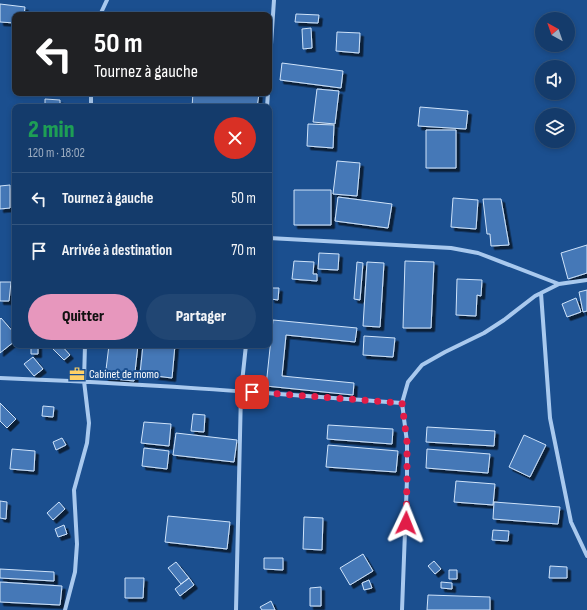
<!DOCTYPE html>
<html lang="fr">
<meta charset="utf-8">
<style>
:root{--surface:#143b6b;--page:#214673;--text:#f1f3f6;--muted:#9dadc1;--line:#33557e;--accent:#e797bd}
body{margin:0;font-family:"Sofia Sans Condensed",sans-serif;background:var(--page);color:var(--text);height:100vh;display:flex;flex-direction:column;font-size:15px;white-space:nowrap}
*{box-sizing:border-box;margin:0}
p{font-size:13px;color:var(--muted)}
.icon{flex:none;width:22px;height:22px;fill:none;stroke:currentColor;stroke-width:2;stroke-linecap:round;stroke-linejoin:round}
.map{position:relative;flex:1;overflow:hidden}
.details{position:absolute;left:12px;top:104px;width:260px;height:244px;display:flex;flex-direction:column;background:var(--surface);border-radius:8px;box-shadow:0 2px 6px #0003,0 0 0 1px var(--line)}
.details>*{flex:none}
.banner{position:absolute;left:12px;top:12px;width:260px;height:84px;border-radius:8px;box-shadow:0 2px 6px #0003,0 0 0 1px var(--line);background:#202124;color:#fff;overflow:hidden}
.needle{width:26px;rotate:320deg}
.buttons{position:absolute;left:535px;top:12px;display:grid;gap:8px}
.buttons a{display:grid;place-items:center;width:40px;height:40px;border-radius:50%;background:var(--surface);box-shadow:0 2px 6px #0003,0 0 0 1px var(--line);font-size:20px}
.pin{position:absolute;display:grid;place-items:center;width:34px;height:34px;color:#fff;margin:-17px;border-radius:8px;box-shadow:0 2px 6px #0006}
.me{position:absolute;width:44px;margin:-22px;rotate:2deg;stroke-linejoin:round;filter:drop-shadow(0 0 3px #0008)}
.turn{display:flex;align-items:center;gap:14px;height:84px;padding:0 16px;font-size:18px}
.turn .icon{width:52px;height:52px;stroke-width:2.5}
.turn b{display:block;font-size:28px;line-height:34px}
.round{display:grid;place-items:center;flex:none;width:42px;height:42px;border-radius:21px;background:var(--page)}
.overview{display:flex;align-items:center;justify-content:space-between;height:68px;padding:0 16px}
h1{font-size:24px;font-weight:800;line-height:30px;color:#1e9e55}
.button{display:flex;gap:8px;margin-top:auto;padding:8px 16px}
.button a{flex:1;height:46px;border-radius:24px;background:var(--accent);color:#111;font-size:16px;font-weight:800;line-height:46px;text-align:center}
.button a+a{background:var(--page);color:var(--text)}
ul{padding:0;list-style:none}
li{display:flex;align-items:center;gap:12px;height:52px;padding:0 16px;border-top:1px solid var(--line)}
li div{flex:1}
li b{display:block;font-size:15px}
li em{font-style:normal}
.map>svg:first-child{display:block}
</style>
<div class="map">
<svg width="587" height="610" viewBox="0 0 587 610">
<defs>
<filter id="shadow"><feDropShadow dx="3.5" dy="3.5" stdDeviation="0" flood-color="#0009"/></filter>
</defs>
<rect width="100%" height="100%" fill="#1b4f8f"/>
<path fill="#4478b7" stroke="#cfe3fa" filter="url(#shadow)" d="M 0,4 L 25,7 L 24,15 L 15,15 L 15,23 L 0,22 Z
M 296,14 L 319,15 L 318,23 L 295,22 Z
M 311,28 L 312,48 L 303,49 L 302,29 Z
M 337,32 L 360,33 L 359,53 L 336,51 Z
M 282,63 L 343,71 L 341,88 L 280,80 Z
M 317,89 L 339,91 L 335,124 L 313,122 Z
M 193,93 L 259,94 L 257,107 L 192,107 Z
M 45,99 L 60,100 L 60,107 L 45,107 Z
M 420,107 L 468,111 L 466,129 L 418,126 Z
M 308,124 L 334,125 L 333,148 L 307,146 Z
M 426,130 L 456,130 L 456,168 L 426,168 Z
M 337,161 L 360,163 L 357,196 L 333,194 Z
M 10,185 L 10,208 L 0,209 L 0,186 Z
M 294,190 L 331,190 L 331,225 L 294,225 Z
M 338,197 L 392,204 L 388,228 L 335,221 Z
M 453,198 L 478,200 L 476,229 L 451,227 Z
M 483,199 L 501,199 L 509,245 L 491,246 L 490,234 L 487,234 Z
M 587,245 L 587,273 L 568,279 L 561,253 Z
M 319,253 L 339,254 L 338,270 L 318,269 Z
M 294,261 L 314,262 L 313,274 L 317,274 L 317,281 L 292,279 Z
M 405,261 L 434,262 L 431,328 L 403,328 Z
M 357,262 L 363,263 L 360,300 L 354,299 Z
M 367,262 L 384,263 L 380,327 L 363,326 Z
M 457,279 L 482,280 L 481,296 L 477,295 L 476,316 L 456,315 Z
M 0,282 L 11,282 L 9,301 L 0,301 Z
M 272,288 L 279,288 L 278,300 L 271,299 Z
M 587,290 L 587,311 L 583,312 L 579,292 Z
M 576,298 L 581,312 L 567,317 L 562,304 Z
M 1,318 L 15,334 L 15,341 L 0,353 L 0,319 Z
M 273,320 L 357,328 L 355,342 L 286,335 L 282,376 L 354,383 L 353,395 L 266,386 Z
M 364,336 L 395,338 L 393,357 L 363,355 Z
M 31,345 L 38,345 L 38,354 L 31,354 Z
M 57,345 L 61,345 L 70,355 L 64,360 L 53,349 Z
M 109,345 L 138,345 L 134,381 L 105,378 Z
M 143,345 L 175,345 L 172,378 L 140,374 Z
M 33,357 L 43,369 L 34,376 L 24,364 Z
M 0,403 L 16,419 L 7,428 L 0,421 Z
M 43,406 L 54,407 L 53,417 L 42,416 Z
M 193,414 L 205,415 L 204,432 L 191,431 Z
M 144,422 L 171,424 L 169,446 L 141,443 Z
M 328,425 L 393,429 L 392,444 L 327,439 Z
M 427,427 L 495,431 L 494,446 L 426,442 Z
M 176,433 L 237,440 L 234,462 L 173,455 Z
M 524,435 L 546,445 L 530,477 L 509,467 Z
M 62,438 L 66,445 L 56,450 L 53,442 Z
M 328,445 L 398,451 L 396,472 L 326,467 Z
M 144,448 L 169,451 L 167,469 L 142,466 Z
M 12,449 L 35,451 L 34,471 L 10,469 Z
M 427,449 L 490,454 L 488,473 L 426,468 Z
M 456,481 L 495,484 L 493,505 L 454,502 Z
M 0,501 L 7,502 L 6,519 L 0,518 Z
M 59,502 L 65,509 L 53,520 L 47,513 Z
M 494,502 L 560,507 L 558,524 L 493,519 Z
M 168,516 L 230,522 L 227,549 L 165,542 Z
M 304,517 L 323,518 L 322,550 L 303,549 Z
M 64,525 L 67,534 L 58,537 L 55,529 Z
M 493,530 L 509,531 L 508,541 L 492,540 Z
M 363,554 L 373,571 L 350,585 L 340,568 Z
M 264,558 L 283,558 L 283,570 L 264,569 Z
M 434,561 L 441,569 L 435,574 L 428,566 Z
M 176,562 L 189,578 L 181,584 L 168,568 Z
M 550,566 L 567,567 L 567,578 L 549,578 Z
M 0,569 L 54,572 L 54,581 L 0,578 Z
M 449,570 L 457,570 L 457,579 L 449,579 Z
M 125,578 L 144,578 L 143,598 L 125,598 Z
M 189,578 L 194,585 L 180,596 L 175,589 Z
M 369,580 L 372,588 L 364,590 L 362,583 Z
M 0,582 L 62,586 L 60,605 L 0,602 Z
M 441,582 L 452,583 L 452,589 L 441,588 Z
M 321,587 L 321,606 L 310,606 L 310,588 Z
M 428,595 L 490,597 L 490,610 L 427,610 Z
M 271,601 L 275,610 L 262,610 L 260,607 Z"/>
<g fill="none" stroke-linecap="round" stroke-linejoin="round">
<path stroke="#a9c9ee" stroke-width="4" d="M 100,15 L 107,0
M 269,74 L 274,0
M 91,107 L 91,93
M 267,107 L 268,93
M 269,238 L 451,248 L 478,253 L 559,284
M 541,293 L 550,418 L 571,522 L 587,556
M 0,378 C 134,383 268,393 402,403
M 65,610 L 75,572 L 77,544 L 74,490 L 87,443 L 89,423 L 84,381 L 85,345
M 236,610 L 241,392 L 246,345
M 402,610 L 407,479 L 407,442 L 402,403 L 408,382 L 422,365 L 445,352 L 484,333 L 504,320 L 535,296 L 559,284 L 587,280"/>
</g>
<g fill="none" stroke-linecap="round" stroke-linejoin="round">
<path stroke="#e11d48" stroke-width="7" stroke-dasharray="0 12.6" d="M 252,392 L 402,403 L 407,442 L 407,479 L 406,523"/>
</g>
<defs>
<g id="office-bare" transform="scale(1.2)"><path d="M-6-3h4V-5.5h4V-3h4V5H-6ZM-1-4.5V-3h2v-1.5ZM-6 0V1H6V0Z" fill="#ffd166" stroke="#1b4f8f" stroke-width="2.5" paint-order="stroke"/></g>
</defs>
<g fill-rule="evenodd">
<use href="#office-bare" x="77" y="374"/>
</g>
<g text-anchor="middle" stroke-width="4" stroke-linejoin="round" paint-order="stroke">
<g font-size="12" fill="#fff" stroke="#1b4f8f" text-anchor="start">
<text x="89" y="378">Cabinet de momo</text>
</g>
</g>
</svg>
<div class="buttons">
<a><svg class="needle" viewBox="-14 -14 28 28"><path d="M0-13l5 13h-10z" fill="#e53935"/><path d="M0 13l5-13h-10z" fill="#9dadc1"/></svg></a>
<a><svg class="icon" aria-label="sound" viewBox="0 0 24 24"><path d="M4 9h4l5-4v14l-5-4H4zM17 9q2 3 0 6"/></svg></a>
<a><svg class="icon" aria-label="layers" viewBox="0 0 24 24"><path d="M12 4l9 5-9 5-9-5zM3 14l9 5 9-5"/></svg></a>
</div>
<div class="pin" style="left:252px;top:392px;background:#d93025"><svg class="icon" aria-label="arrive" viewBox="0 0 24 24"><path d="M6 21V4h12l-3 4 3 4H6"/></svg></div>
<svg class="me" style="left:406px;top:523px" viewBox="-20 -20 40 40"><path d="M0-17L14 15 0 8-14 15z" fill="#e11d48" stroke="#fff" stroke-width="4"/></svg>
<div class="banner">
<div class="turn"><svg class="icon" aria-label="left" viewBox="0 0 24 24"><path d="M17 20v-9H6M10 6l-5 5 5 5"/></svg><div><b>50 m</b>Tournez à gauche</div></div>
</div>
<section class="details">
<div class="overview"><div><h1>2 min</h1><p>120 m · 18:02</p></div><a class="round" style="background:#d93025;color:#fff"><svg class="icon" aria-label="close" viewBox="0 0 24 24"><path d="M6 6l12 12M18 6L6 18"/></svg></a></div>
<ul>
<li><svg class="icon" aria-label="left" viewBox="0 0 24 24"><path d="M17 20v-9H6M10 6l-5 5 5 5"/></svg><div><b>Tournez à gauche</b></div><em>50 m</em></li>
<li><svg class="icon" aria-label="arrive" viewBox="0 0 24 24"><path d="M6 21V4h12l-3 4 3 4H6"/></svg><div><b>Arrivée à destination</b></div><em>70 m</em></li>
</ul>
<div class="button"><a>Quitter</a><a>Partager</a></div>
</section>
</div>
